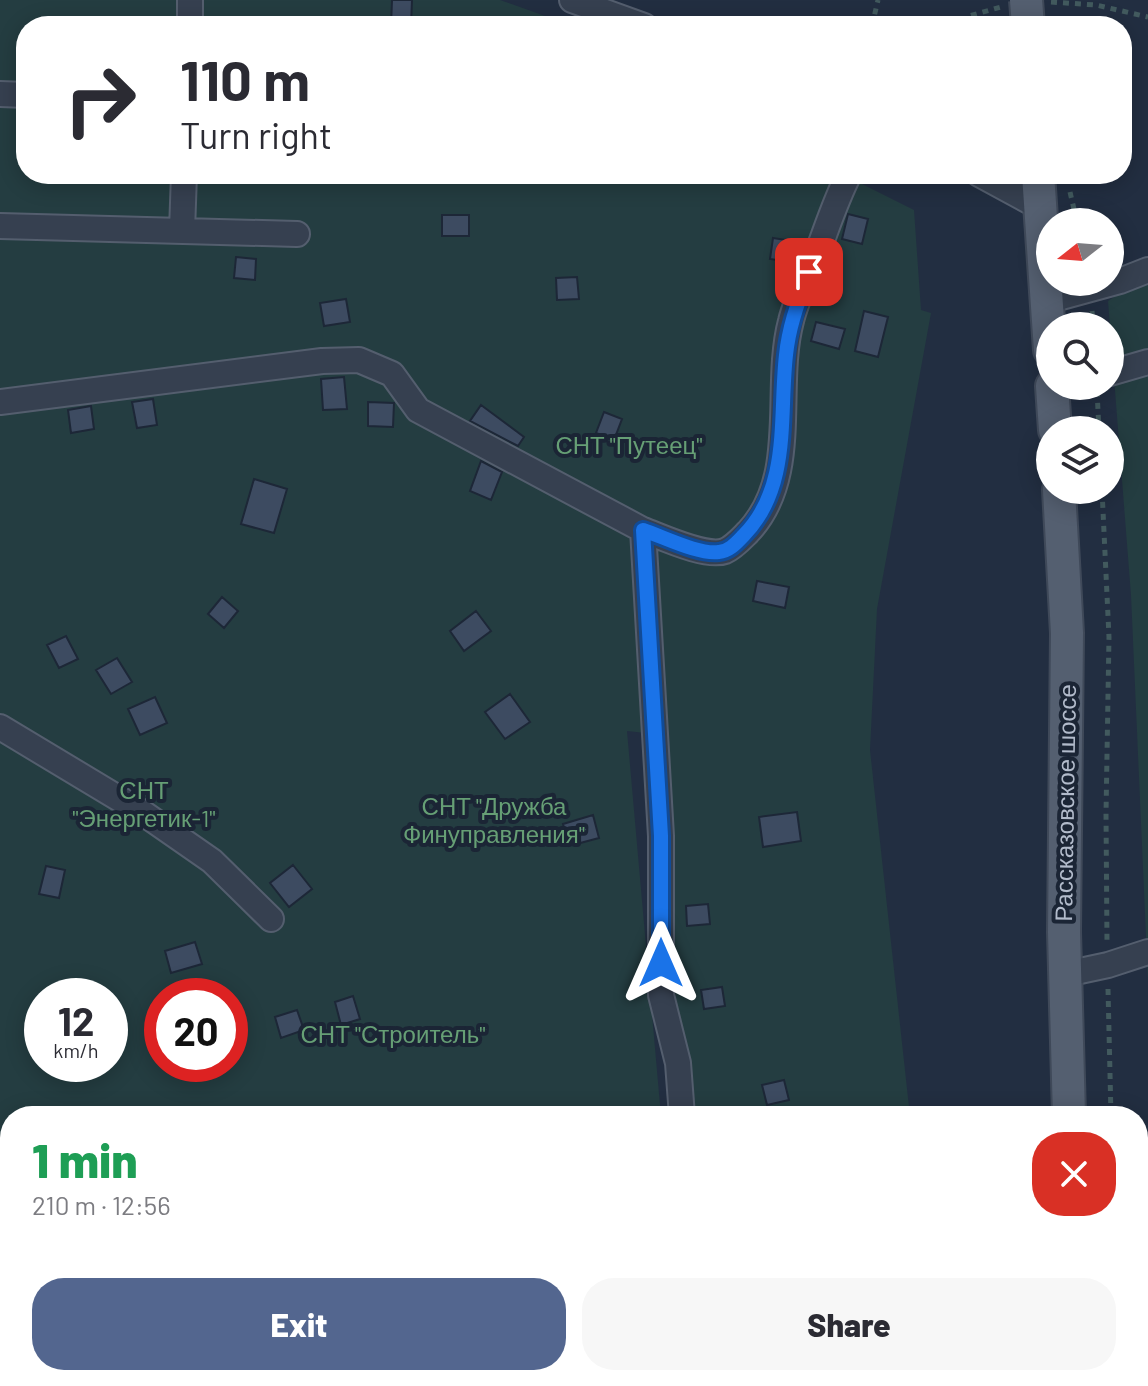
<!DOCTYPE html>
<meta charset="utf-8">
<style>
:root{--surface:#fff;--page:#f7f7f7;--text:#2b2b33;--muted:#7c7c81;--accent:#53668f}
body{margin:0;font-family:Barlow,sans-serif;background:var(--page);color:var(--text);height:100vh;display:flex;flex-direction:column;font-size:30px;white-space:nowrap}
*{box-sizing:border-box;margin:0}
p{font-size:26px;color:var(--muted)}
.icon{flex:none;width:44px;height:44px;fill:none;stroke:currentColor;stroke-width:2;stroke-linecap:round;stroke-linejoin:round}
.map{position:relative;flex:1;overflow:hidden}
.drawer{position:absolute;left:0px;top:1106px;width:1148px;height:280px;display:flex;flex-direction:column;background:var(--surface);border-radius:32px 32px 0 0;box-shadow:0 4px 20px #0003}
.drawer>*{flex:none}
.banner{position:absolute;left:16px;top:16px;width:1116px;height:168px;border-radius:32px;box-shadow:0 4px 20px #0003;background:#fff;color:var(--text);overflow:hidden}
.needle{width:52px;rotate:253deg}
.controls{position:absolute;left:1036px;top:208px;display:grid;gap:16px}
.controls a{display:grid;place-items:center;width:88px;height:88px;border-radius:50%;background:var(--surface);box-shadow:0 4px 20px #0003;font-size:40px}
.speed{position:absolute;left:24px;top:978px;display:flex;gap:16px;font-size:40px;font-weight:700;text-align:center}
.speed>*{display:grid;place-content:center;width:104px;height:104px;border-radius:50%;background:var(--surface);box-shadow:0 4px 20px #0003;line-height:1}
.speed small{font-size:20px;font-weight:400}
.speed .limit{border:12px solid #d22;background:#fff;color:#111}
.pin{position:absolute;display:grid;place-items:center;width:68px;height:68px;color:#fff;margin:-34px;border-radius:16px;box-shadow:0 4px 12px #0006}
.me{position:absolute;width:88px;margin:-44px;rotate:0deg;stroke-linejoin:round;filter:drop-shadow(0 0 6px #0008)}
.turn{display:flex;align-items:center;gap:28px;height:168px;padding:0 32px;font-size:36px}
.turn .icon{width:104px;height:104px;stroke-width:2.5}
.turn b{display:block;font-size:56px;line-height:68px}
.round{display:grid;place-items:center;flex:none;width:84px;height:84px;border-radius:32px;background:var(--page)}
.overview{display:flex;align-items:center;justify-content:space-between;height:136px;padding:0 32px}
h1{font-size:48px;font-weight:800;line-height:60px;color:#1e9e55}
.primary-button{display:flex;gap:16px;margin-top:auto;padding:16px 32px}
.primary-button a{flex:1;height:92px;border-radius:32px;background:var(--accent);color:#fff;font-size:32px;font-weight:800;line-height:92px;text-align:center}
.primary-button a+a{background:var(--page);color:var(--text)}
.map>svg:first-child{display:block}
</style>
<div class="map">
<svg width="1148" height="1386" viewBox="0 0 1148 1386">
<rect width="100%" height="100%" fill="#222e41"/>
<path fill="#243d41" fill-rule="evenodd" d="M 0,0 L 500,0 L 573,26 L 26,26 L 26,174 L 842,174 L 914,210 L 921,310 L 931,313 L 877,609 L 870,750 L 910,1116 L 690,1116 L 687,1074 L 670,958 L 664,735 L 627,731 L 661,1116 L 10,1116 L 10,1376 L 678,1376 L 678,1386 L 0,1386 ZM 42,996 L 110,996 L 110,1064 L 42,1064 ZM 162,996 L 230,996 L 230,1064 L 162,1064 Z
M 1148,274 L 1148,982 L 1131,595 L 1108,301 Z
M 707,1376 L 930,1376 L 931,1386 L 707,1386 Z"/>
<path fill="#3d4b61" stroke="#1d2737" stroke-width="2" d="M 392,0 L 412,0 L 411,26 L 391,26 Z
M 848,214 L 868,219 L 862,244 L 842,239 Z
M 442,215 L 469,215 L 469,236 L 442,236 Z
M 773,238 L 799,242 L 796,263 L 770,259 Z
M 236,257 L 256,259 L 255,280 L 234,278 Z
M 577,277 L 579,299 L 557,300 L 556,278 Z
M 346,299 L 350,322 L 324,326 L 320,303 Z
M 864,311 L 888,317 L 878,357 L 855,351 Z
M 816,322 L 845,329 L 839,349 L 811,341 Z
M 344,377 L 347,409 L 323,410 L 321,379 Z
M 153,399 L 157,425 L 137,428 L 132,402 Z
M 368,402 L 394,403 L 393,427 L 368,426 Z
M 481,405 L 524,437 L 518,446 L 470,421 Z
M 91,406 L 94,429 L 71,433 L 68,410 Z
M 604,412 L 622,419 L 614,440 L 596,433 Z
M 481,461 L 502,472 L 491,500 L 470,491 Z
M 254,479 L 287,489 L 274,533 L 241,524 Z
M 757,581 L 789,587 L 785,608 L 753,601 Z
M 222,597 L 238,611 L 224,628 L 208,614 Z
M 476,611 L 491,631 L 464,651 L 450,631 Z
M 66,636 L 78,659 L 59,668 L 47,645 Z
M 117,658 L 132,682 L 111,694 L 96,670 Z
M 510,694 L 530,722 L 505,739 L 485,712 Z
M 155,697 L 167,723 L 140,735 L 128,709 Z
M 797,812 L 801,841 L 763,847 L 759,817 Z
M 593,815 L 599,838 L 569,846 L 563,824 Z
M 293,865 L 312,889 L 289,907 L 270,883 Z
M 46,866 L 65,870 L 59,898 L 39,894 Z
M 708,904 L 710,924 L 687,926 L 686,906 Z
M 195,942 L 202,964 L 171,973 L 165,951 Z
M 722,987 L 725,1006 L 704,1009 L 701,990 Z
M 353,996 L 360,1019 L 341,1025 L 335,1002 Z
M 297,1010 L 304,1030 L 281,1038 L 275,1017 Z
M 784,1080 L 789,1100 L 767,1105 L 762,1085 Z"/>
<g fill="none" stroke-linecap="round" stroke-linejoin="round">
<g stroke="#545e6e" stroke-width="28">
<path id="minor" d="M 572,0 L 644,26
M 190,26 L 190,0
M 0,94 L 26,95
M 979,174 L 1040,207
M 0,226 L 297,234
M 182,231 L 184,174
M 1047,301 L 1120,281 L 1148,270
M 1110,373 L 1148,362
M 0,402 L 322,361 L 359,360 L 392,374 L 418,410 L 643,530
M 0,727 L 143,813 L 212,861 L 271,919
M 1066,974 L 1108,965 L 1148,952
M 682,1116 L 678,1063 L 661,995 L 661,836 L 643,530 C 662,537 706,558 725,551 C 734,547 741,539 748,532 C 801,476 773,389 791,321 C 796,300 807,279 815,259 C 826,231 835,201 849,174
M 0,1294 L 10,1316
M 0,1376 L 10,1372
M 37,1376 L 42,1386
M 691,1376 L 691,1386"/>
</g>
<g stroke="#3f4959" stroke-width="36">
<path id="major" d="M 1038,174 L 1050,350
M 1052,386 L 1055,430
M 1059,490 L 1067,633 L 1064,932 L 1069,1116
M 1082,1376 L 1083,1386"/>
</g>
<path stroke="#425a5e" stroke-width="5" stroke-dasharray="6 6" stroke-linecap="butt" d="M 1051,2 L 1096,5 L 1148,17
M 872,26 L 878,0
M 969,26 L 969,16 L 1001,7
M 1070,192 L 1077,222
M 1092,311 L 1093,326
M 1097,391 L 1099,430
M 1102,490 L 1109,637 L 1106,814 L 1107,943
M 1108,989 L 1111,1116
M 1128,1376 L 1129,1386"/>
<use href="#minor" stroke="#364050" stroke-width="24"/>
<use href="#major" stroke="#545f70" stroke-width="32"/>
<g stroke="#3f4959" stroke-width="36" stroke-linecap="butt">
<path id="major-bridge" d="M 1026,0 L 1028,26"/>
</g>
<use href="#major-bridge" stroke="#545f70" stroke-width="32"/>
</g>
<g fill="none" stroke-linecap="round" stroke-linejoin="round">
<g stroke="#114b97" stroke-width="20">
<path id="route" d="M 661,963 L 661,836 L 643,530 C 664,537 699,555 719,552 C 730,551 737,542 744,535 C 791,487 779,416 786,355 C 789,325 799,300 809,272"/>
</g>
<use href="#route" stroke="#1a73e8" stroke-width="14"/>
</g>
<g text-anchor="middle" stroke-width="8" stroke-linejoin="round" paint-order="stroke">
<g font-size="24" fill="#669f75" stroke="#1b2535">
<text x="629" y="454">СНТ "Путеец"</text>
<text x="144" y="799">СНТ<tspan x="144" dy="28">"Энергетик-1"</tspan></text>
<text x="494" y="815">СНТ "Дружба<tspan x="494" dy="28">Финуправления"</tspan></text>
<text x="393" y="1043">СНТ "Строитель"</text>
</g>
<g font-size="24" fill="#b2bbcb" stroke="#1b2535">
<text transform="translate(1066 803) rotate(-89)" y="8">Рассказовское шоссе</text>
</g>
</g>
</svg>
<div class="controls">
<a><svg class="needle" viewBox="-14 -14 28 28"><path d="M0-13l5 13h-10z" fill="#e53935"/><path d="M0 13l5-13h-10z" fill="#7c7c81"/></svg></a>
<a><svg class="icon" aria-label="search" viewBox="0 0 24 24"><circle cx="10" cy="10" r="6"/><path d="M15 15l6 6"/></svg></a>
<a><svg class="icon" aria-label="layers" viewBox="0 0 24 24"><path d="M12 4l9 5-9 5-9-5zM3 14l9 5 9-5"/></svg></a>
</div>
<div class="speed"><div>12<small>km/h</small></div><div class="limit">20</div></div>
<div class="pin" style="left:809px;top:272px;background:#d93025"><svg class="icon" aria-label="arrive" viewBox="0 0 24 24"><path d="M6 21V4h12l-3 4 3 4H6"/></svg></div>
<svg class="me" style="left:661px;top:963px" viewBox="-20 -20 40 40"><path d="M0-17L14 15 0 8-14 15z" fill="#1a73e8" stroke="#fff" stroke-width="4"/></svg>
<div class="banner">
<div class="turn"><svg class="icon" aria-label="right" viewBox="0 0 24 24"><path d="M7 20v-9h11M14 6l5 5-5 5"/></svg><div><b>110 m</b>Turn right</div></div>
</div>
<section class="drawer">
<div class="overview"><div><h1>1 min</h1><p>210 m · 12:56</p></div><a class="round" style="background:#d93025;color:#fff"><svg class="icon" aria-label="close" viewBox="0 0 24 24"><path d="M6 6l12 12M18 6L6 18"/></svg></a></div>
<div class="primary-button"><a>Exit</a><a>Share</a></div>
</section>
</div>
